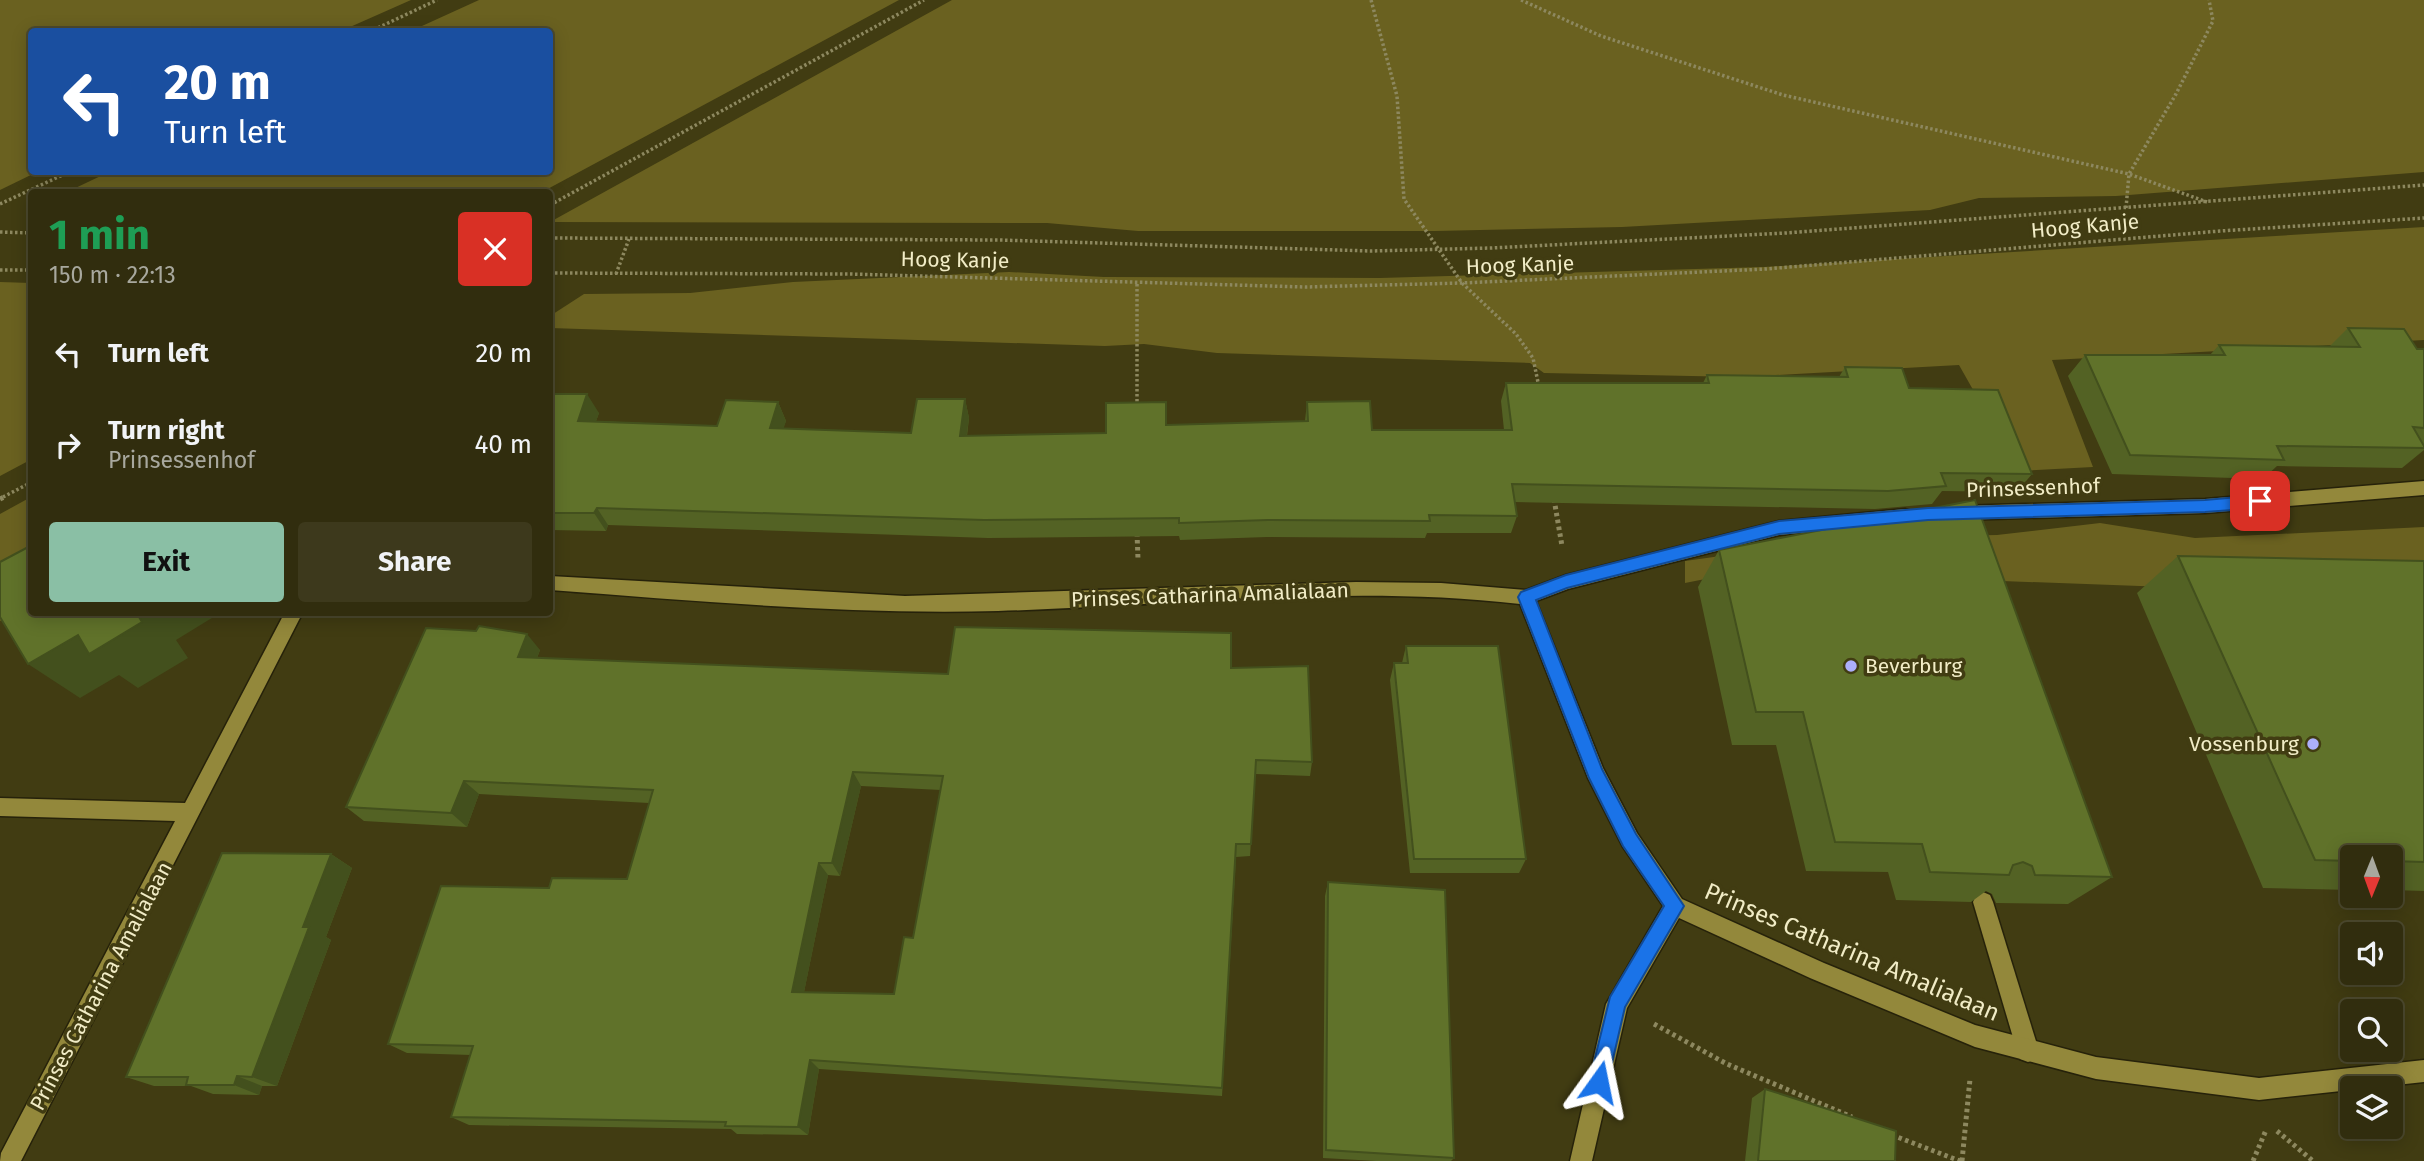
<!DOCTYPE html>
<meta charset="utf-8">
<style>
:root{--surface:#312d0e;--page:#3d391c;--text:#f1f3f6;--muted:#a8a89e;--line:#4c492e;--accent:#8abfa5}
body{margin:0;font-family:"Fira Sans",sans-serif;background:var(--page);color:var(--text);height:100vh;display:flex;flex-direction:column;font-size:26px;white-space:nowrap}
*{box-sizing:border-box;margin:0}
p{font-size:23px;color:var(--muted)}
.icon{flex:none;width:38px;height:38px;fill:none;stroke:currentColor;stroke-width:2;stroke-linecap:round;stroke-linejoin:round}
.map{position:relative;flex:1;overflow:hidden}
.panel{position:absolute;left:28px;top:189px;width:525px;height:427px;display:flex;flex-direction:column;background:var(--surface);border-radius:7px;box-shadow:0 4px 18px #0003,0 0 0 2px var(--line)}
.panel>*{flex:none}
.guide{position:absolute;left:28px;top:28px;width:525px;height:147px;border-radius:7px;box-shadow:0 4px 18px #0003,0 0 0 2px var(--line);background:#1a4fa0;color:#fff;overflow:hidden}
.needle{width:46px;rotate:181deg}
.fabs{position:absolute;left:2340px;top:845px;display:grid;gap:14px}
.fabs a{display:grid;place-items:center;width:63px;height:63px;border-radius:7px;background:var(--surface);box-shadow:0 4px 18px #0003,0 0 0 2px var(--line);font-size:35px}
.pin{position:absolute;display:grid;place-items:center;width:60px;height:60px;color:#fff;margin:-30px;border-radius:14px;box-shadow:0 4px 10px #0006}
.me{position:absolute;width:77px;margin:-38px;rotate:12deg;stroke-linejoin:round;filter:drop-shadow(0 0 5px #0008)}
.turn{display:flex;align-items:center;gap:24px;height:147px;padding:0 21px;font-size:32px}
.turn .icon{width:91px;height:91px;stroke-width:2.5}
.turn b{display:block;font-size:49px;line-height:60px}
.round{display:grid;place-items:center;flex:none;width:74px;height:74px;border-radius:7px;background:var(--page)}
.overview{display:flex;align-items:center;justify-content:space-between;height:119px;padding:0 21px}
h1{font-size:42px;font-weight:700;line-height:52px;color:#1e9e55}
.cta{display:flex;gap:14px;margin-top:auto;padding:14px 21px}
.cta a{flex:1;height:80px;border-radius:7px;background:var(--accent);color:#111;font-size:28px;font-weight:700;line-height:80px;text-align:center}
.cta a+a{background:var(--page);color:var(--text)}
ul{padding:0;list-style:none}
li{display:flex;align-items:center;gap:21px;height:91px;padding:0 21px}
li div{flex:1}
li b{display:block;font-size:26px}
li em{font-style:normal}
.map>svg:first-child{display:block}
</style>
<div class="map">
<svg width="2424" height="1161" viewBox="0 0 2424 1161">
<rect width="100%" height="100%" fill="#413c12"/>
<path fill="#6a6120" d="M 0,0 L 411,0 L 341,31 L 32,32 L 32,172 L 37,172 L 0,190 Z
M 479,0 L 899,0 L 542,192 L 67,192 L 109,172 L 550,172 L 550,32 L 411,31 Z
M 952,0 L 2424,0 L 2424,172 L 2116,196 L 1979,198 L 1930,210 L 1622,227 L 1435,231 L 1138,231 L 1047,223 L 550,222 Z
M 2424,227 L 2424,340 L 2052,360 L 2093,467 L 2019,471 L 1959,365 L 1740,377 L 1544,373 L 1530,363 L 1217,353 L 1144,344 L 1105,346 L 550,328 L 550,316 L 584,294 L 690,293 L 793,282 L 1009,272 L 1104,277 L 1380,278 L 1764,267 Z
M 0,282 L 31,283 L 32,459 L 0,476 Z
M 31,497 L 31,603 L 0,621 L 0,514 Z
M 2100,523 L 2195,538 L 2424,527 L 2424,604 L 2380,595 L 1976,580 L 1822,556 L 1685,583 L 1685,561 L 1850,538 L 1997,535 Z"/>
<g fill="none" stroke-linecap="round" stroke-linejoin="round">
<g stroke="#26220a" stroke-width="3">
<path id="lane" d="M 1983,892 L 1990,895 L 1993,902 L 2039,1051 L 2036,1059 L 2028,1062 L 2020,1059 L 2017,1051 L 1973,902 L 1976,895 Z"/>
</g>
<g stroke="#26220a" stroke-width="3">
<path id="street" d="M 2424,481 L 2424,495 L 2205,513 L 1957,520 L 1951,518 L 1949,513 L 1951,508 L 1957,506 L 2205,499 Z
M 1905,509 L 1911,511 L 1913,516 L 1911,521 L 1905,523 L 1779,535 L 1568,589 L 1536,601 L 1603,768 L 1637,833 L 1682,899 L 1824,963 L 1975,1025 L 2096,1057 L 2259,1078 L 2424,1060 L 2424,1082 L 2259,1100 L 2096,1079 L 1975,1047 L 1810,978 L 1679,918 L 1627,1008 L 1592,1161 L 1570,1161 L 1606,1004 L 1663,906 L 1623,847 L 1588,778 L 1520,604 C 1347,584 1171,606 998,611 C 848,615 698,601 550,590 L 550,576 L 905,596 L 1356,582 L 1441,583 L 1526,590 L 1566,575 L 1779,521 Z
M 285,612 L 303,612 L 21,1161 L 0,1161 L 1,1153 L 175,821 L 0,816 L 0,798 L 185,803 Z"/>
</g>
<path stroke="#8d885f" stroke-width="3.5" stroke-dasharray="2.5 2.5" stroke-linecap="butt" d="M 1371,0 L 1397,96 L 1404,199 L 1462,283 L 1516,334 L 1533,358 L 1539,387
M 1521,0 L 1601,36 L 1783,95 L 2129,174 L 2207,202
M 369,32 L 437,0
M 0,204 L 69,172
M 550,205 L 924,0
M 2126,208 L 2129,174 L 2176,94 L 2213,21 L 2209,0
M 0,232 L 32,233
M 550,238 L 999,240 L 1371,251 L 1491,248 L 1786,233 L 2424,185
M 0,270 L 32,270
M 550,273 L 850,274 L 1305,287 L 1462,283 L 1766,269 L 2220,231 L 2424,218
M 616,274 L 629,239
M 1137,284 L 1137,405
M 3,497 L 32,482"/>
<path stroke="#8d885f" stroke-width="5" stroke-dasharray="3.5 3.5" stroke-linecap="butt" d="M 0,499 L 6,496
M 1554,499 L 1562,546
M 1137,533 L 1138,559
M 1654,1024 L 1727,1064 L 1852,1117
M 2277,1131 L 2313,1161
M 1892,1135 L 1960,1161
M 1962,1161 L 1970,1079
M 2253,1161 L 2266,1130"/>
<use href="#lane" fill="#93883b" fill-rule="evenodd"/>
<use href="#street" fill="#93883b" fill-rule="evenodd"/>
</g>
<path fill="#536224" fill-rule="evenodd" d="M 2348,328 L 2417,349 L 2424,349 L 2424,450 L 2402,468 L 2277,466 L 2263,479 L 2112,474 L 2068,376 L 2085,355 L 2210,355 L 2219,345 L 2329,347 Z
M 1845,367 L 1909,388 L 2032,474 L 2017,492 L 1942,491 L 1932,504 L 1875,509 L 1515,502 L 1517,516 L 1511,533 L 1427,533 L 1425,538 L 1267,537 L 1180,540 L 1179,536 L 988,538 L 608,525 L 606,531 L 550,530 L 550,394 L 599,413 L 596,421 L 717,426 L 778,402 L 786,421 L 783,428 L 911,433 L 965,399 L 969,418 L 967,436 L 1106,433 L 1167,425 L 1305,421 L 1307,402 L 1372,430 L 1504,430 L 1501,401 L 1506,383 L 1703,383 L 1707,375 L 1839,377 Z
M 1719,550 L 2112,877 L 2068,904 L 1996,903 L 1992,894 L 1986,891 L 1971,902 L 1896,900 L 1888,872 L 1806,871 L 1776,745 L 1732,745 L 1698,587 Z
M 2178,556 L 2424,561 L 2424,891 L 2390,890 L 2390,858 L 2352,858 L 2352,890 L 2263,888 L 2137,593 Z
M 476,631 L 540,650 L 537,658 L 948,674 L 1231,668 L 1312,762 L 1310,776 L 1255,774 L 1250,856 L 1236,857 L 1222,1096 L 819,1069 L 808,1135 L 737,1134 L 731,1129 L 469,1125 L 451,1117 L 471,1055 L 407,1053 L 388,1044 L 549,888 L 627,879 L 649,803 L 479,794 L 467,827 L 364,821 L 346,807 ZM 861,786 L 941,790 L 913,938 L 894,994 L 804,992 L 828,875 L 840,876 Z
M 1406,646 L 1526,859 L 1519,873 L 1410,873 L 1390,680 L 1394,663 L 1402,663 Z
M 331,854 L 352,868 L 326,937 L 331,940 L 277,1086 L 262,1086 L 259,1095 L 213,1094 L 191,1086 L 154,1086 L 126,1077 Z
M 1328,882 L 1454,1158 L 1451,1161 L 1376,1161 L 1323,1158 L 1325,896 Z
M 1765,1089 L 1895,1161 L 1745,1161 L 1752,1098 Z"/>
<path fill="#43501d" d="M 587,394 L 599,413 L 590,439 L 578,421 Z
M 965,399 L 969,418 L 964,455 L 960,436 Z
M 778,402 L 786,421 L 778,446 L 770,428 Z
M 597,508 L 608,525 L 606,531 L 594,513 Z
M 136,612 L 220,613 L 176,640 L 188,658 L 138,688 L 119,675 L 80,698 L 28,664 L 78,635 Z
M 527,634 L 540,650 L 531,673 L 518,657 Z
M 853,772 L 861,786 L 840,876 L 832,863 Z
M 464,781 L 479,794 L 467,827 L 451,813 Z
M 331,854 L 352,868 L 326,937 L 331,940 L 277,1086 L 252,1077 L 303,927 Z
M 819,863 L 828,875 L 802,1002 L 792,992 Z
M 810,1060 L 819,1069 L 808,1135 L 798,1127 Z
M 237,1076 L 262,1086 L 259,1095 L 234,1085 Z"/>
<path fill="#60722a" stroke="#43501d" stroke-width="2" fill-rule="evenodd" d="M 2348,328 L 2404,329 L 2417,349 L 2424,349 L 2424,428 L 2413,427 L 2424,446 L 2424,448 L 2277,446 L 2284,460 L 2130,455 L 2085,355 L 2225,355 L 2219,345 L 2360,347 Z
M 1845,367 L 1902,368 L 1909,388 L 1998,390 L 2032,474 L 1941,473 L 1946,486 L 1888,491 L 1512,484 L 1517,516 L 1429,515 L 1430,521 L 1268,520 L 1179,523 L 1179,518 L 984,520 L 597,508 L 594,513 L 550,513 L 550,394 L 587,394 L 578,421 L 717,426 L 726,400 L 778,402 L 770,428 L 911,433 L 917,399 L 965,399 L 960,436 L 1106,433 L 1106,403 L 1166,402 L 1166,425 L 1308,421 L 1307,402 L 1370,401 L 1372,430 L 1512,430 L 1506,383 L 1709,383 L 1707,375 L 1848,377 Z
M 1975,500 L 2112,877 L 2035,875 L 2032,866 L 2023,862 L 2013,865 L 2009,875 L 1930,872 L 1922,844 L 1835,842 L 1803,712 L 1756,712 L 1719,550 Z
M 32,545 L 32,612 L 136,612 L 142,622 L 89,654 L 78,635 L 28,664 L 0,617 L 0,562 Z
M 2178,556 L 2424,561 L 2424,862 L 2390,861 L 2390,858 L 2352,858 L 2352,861 L 2315,860 Z
M 479,626 L 527,634 L 518,657 L 948,674 L 955,627 L 1231,633 L 1231,668 L 1308,666 L 1312,762 L 1256,760 L 1251,844 L 1236,844 L 1222,1088 L 810,1060 L 798,1127 L 725,1126 L 726,1122 L 451,1117 L 473,1046 L 388,1044 L 441,886 L 549,888 L 552,878 L 627,879 L 653,790 L 464,781 L 451,813 L 346,807 L 426,628 L 476,631 ZM 853,772 L 943,776 L 913,938 L 904,937 L 894,994 L 792,992 L 819,863 L 832,863 Z
M 1406,646 L 1498,646 L 1526,859 L 1414,859 L 1394,663 L 1408,663 Z
M 222,853 L 331,854 L 303,927 L 309,927 L 252,1077 L 237,1076 L 234,1085 L 186,1085 L 188,1077 L 126,1077 Z
M 1328,882 L 1445,890 L 1454,1158 L 1326,1150 Z
M 1765,1089 L 1896,1131 L 1895,1161 L 1758,1161 Z"/>
<path fill="#1a73e8" stroke="#114b97" stroke-width="2" d="M 2260,495 L 2267,501 L 2260,508 L 2205,512 L 1928,520 L 1779,534 L 1567,588 L 1536,600 L 1602,769 L 1636,834 L 1684,906 L 1625,1007 L 1606,1089 L 1599,1092 L 1592,1089 L 1589,1082 L 1610,997 L 1664,906 L 1623,846 L 1589,778 L 1518,597 L 1521,592 L 1566,575 L 1779,521 L 1928,508 L 2205,500 Z"/>
<g fill="#acaffb" stroke="#413c12" stroke-width="2.5">
<circle cx="1851" cy="666" r="7"/>
<circle cx="2313" cy="744" r="7"/>
</g>
<g text-anchor="middle" stroke-width="7" stroke-linejoin="round" paint-order="stroke">
<g font-size="21" fill="#f1ecc6" stroke="#413c12">
<text transform="translate(2085 226) rotate(-5)" y="7">Hoog Kanje</text>
<text transform="translate(955 260) rotate(1)" y="7">Hoog Kanje</text>
<text transform="translate(1520 265) rotate(-2)" y="7">Hoog Kanje</text>
<text transform="translate(2033 488) rotate(-2)" y="7">Prinsessenhof</text>
<text transform="translate(1210 595) rotate(-2)" y="7">Prinses Catharina Amalialaan</text>
<text transform="translate(101 986) rotate(-62)" y="7">Prinses Catharina Amalialaan</text>
</g>
<g font-size="21" fill="#f1ecc6" stroke="#413c12" text-anchor="start">
<text x="1865" y="673">Beverburg</text>
<text x="2299" y="751" text-anchor="end">Vossenburg</text>
</g>
<g font-size="24" fill="#f1ecc6" stroke="#413c12">
<text transform="translate(1852 952) rotate(23)" y="8">Prinses Catharina Amalialaan</text>
</g>
</g>
</svg>
<div class="fabs">
<a><svg class="needle" viewBox="-14 -14 28 28"><path d="M0-13l5 13h-10z" fill="#e53935"/><path d="M0 13l5-13h-10z" fill="#a8a89e"/></svg></a>
<a><svg class="icon" aria-label="sound" viewBox="0 0 24 24"><path d="M4 9h4l5-4v14l-5-4H4zM17 9q2 3 0 6"/></svg></a>
<a><svg class="icon" aria-label="search" viewBox="0 0 24 24"><circle cx="10" cy="10" r="6"/><path d="M15 15l6 6"/></svg></a>
<a><svg class="icon" aria-label="layers" viewBox="0 0 24 24"><path d="M12 4l9 5-9 5-9-5zM3 14l9 5 9-5"/></svg></a>
</div>
<div class="pin" style="left:2260px;top:501px;background:#d93025"><svg class="icon" aria-label="arrive" viewBox="0 0 24 24"><path d="M6 21V4h12l-3 4 3 4H6"/></svg></div>
<svg class="me" style="left:1599px;top:1082px" viewBox="-20 -20 40 40"><path d="M0-17L14 15 0 8-14 15z" fill="#1a73e8" stroke="#fff" stroke-width="4"/></svg>
<div class="guide">
<div class="turn"><svg class="icon" aria-label="left" viewBox="0 0 24 24"><path d="M17 20v-9H6M10 6l-5 5 5 5"/></svg><div><b>20 m</b>Turn left</div></div>
</div>
<section class="panel">
<div class="overview"><div><h1>1 min</h1><p>150 m · 22:13</p></div><a class="round" style="background:#d93025;color:#fff"><svg class="icon" aria-label="close" viewBox="0 0 24 24"><path d="M6 6l12 12M18 6L6 18"/></svg></a></div>
<ul>
<li><svg class="icon" aria-label="left" viewBox="0 0 24 24"><path d="M17 20v-9H6M10 6l-5 5 5 5"/></svg><div><b>Turn left</b></div><em>20 m</em></li>
<li><svg class="icon" aria-label="right" viewBox="0 0 24 24"><path d="M7 20v-9h11M14 6l5 5-5 5"/></svg><div><b>Turn right</b><p>Prinsessenhof</p></div><em>40 m</em></li>
</ul>
<div class="cta"><a>Exit</a><a>Share</a></div>
</section>
</div>
